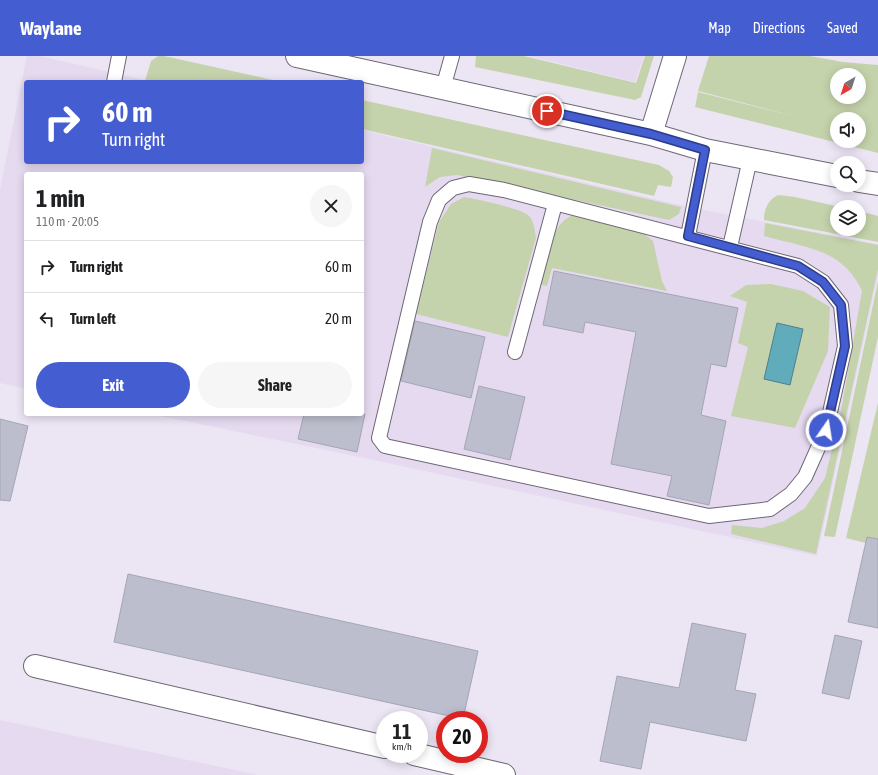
<!DOCTYPE html>
<meta charset="utf-8">
<style>
:root{--surface:#fff;--page:#f6f6f6;--text:#202124;--muted:#757577;--line:#e0e0e0;--accent:#445dd0}
body{margin:0;font-family:"Asap Condensed",sans-serif;background:var(--page);color:var(--text);height:100vh;display:flex;flex-direction:column;font-size:15px;white-space:nowrap}
*{box-sizing:border-box;margin:0}
p{font-size:13px;color:var(--muted)}
.icon{flex:none;width:22px;height:22px;fill:none;stroke:currentColor;stroke-width:2;stroke-linecap:round;stroke-linejoin:round}
.map{position:relative;flex:1;overflow:hidden}
.drawer{position:absolute;left:24px;top:116px;width:340px;height:244px;display:flex;flex-direction:column;background:var(--surface);border-radius:4px;box-shadow:0 2px 10px #0003}
.drawer>*{flex:none}
.banner{position:absolute;left:24px;top:24px;width:340px;height:84px;border-radius:4px;box-shadow:0 2px 10px #0003;background:#445dd0;color:#fff;overflow:hidden}
.needle{width:26px;rotate:219deg}
.controls{position:absolute;left:830px;top:12px;display:grid;gap:8px}
.controls a{display:grid;place-items:center;width:36px;height:36px;border-radius:50%;background:var(--surface);box-shadow:0 2px 10px #0003;font-size:20px}
.speed{position:absolute;left:376px;top:655px;display:flex;gap:8px;font-size:20px;font-weight:700;text-align:center}
.speed>*{display:grid;place-content:center;width:52px;height:52px;border-radius:50%;background:var(--surface);box-shadow:0 2px 10px #0003;line-height:1}
.speed small{font-size:10px;font-weight:400}
.speed .limit{border:6px solid #d22;background:#fff;color:#111}
.pin{position:absolute;display:grid;place-items:center;width:34px;height:34px;color:#fff;margin:-17px;border:2px solid #fff;border-radius:50%;box-shadow:0 1px 4px #0007}
.me{position:absolute;width:44px;margin:-22px;rotate:13deg;stroke-linejoin:round;filter:drop-shadow(0 0 3px #0008)}
.turn{display:flex;align-items:center;gap:14px;height:84px;padding:0 12px;font-size:18px}
.turn .icon{width:52px;height:52px;stroke-width:2.5}
.turn b{display:block;font-size:28px;line-height:34px}
.round{display:grid;place-items:center;flex:none;width:42px;height:42px;border-radius:21px;background:var(--page)}
.headline{display:flex;align-items:center;justify-content:space-between;height:68px;padding:0 12px}
h1{font-size:24px;font-weight:700;line-height:30px}
.cta{display:flex;gap:8px;margin-top:auto;padding:8px 12px}
.cta a{flex:1;height:46px;border-radius:24px;background:var(--accent);color:#fff;font-size:16px;font-weight:700;line-height:46px;text-align:center}
.cta a+a{background:var(--page);color:var(--text)}
ul{padding:0;list-style:none}
li{display:flex;align-items:center;gap:12px;height:52px;padding:0 12px;border-top:1px solid var(--line)}
li div{flex:1}
li b{display:block;font-size:15px}
li em{font-style:normal}
header{display:flex;align-items:center;gap:24px;box-sizing:border-box;height:56px;padding:0 20px;background:var(--accent);color:#fff}
header strong{font-size:19px}
nav{display:flex;gap:22px;margin-inline-start:auto;font-size:14px}
.map>svg:first-child{display:block}
</style>
<header>
<strong>Waylane</strong>
<nav><a>Map</a><a>Directions</a><a>Saved</a></nav>
</header>
<div class="map">
<svg width="878" height="719" viewBox="0 0 878 719">
<rect width="100%" height="100%" fill="#ece5f4"/>
<path fill="#e5daf0" d="M 27,0 L 40,0 L 153,26 L 26,26 L 26,106 L 362,106 L 362,74 L 693,152 L 878,188 L 878,219 L 817,500 L 360,401 L 151,358 L 362,358 L 362,118 L 26,118 L 26,333 L 0,327 L 0,134 Z
M 529,0 L 644,0 L 635,26 Z
M 0,664 L 258,719 L 0,719 Z"/>
<path fill="#c5d3ac" fill-rule="evenodd" d="M 158,0 L 164,0 L 282,26 L 145,25 L 151,5 Z
M 476,0 L 524,0 L 636,27 L 645,0 L 654,0 L 641,41 L 635,44 L 475,11 Z
M 709,0 L 810,0 L 843,6 L 878,9 L 878,97 L 695,51 L 698,36 L 801,62 L 698,35 ZM 837,19 L 859,19 L 859,41 L 837,41 ZM 837,63 L 859,63 L 859,85 L 837,85 Z
M 362,44 L 659,109 L 669,115 L 673,121 L 671,131 L 658,129 L 654,140 L 362,73 Z
M 432,92 L 681,151 L 679,158 L 669,164 L 457,119 L 440,121 L 425,131 Z
M 778,139 L 795,141 L 840,151 L 837,151 L 837,173 L 859,173 L 859,155 L 878,160 L 878,186 L 764,164 C 764,153 768,144 778,139 Z
M 464,141 C 477,143 519,152 528,159 C 534,164 535,175 536,182 L 508,281 L 416,258 L 439,166 L 451,148 Z
M 582,159 L 642,176 L 653,185 L 662,225 L 667,235 L 552,212 L 547,230 L 539,228 C 544,208 550,171 569,161 C 572,159 578,159 582,159 Z
M 765,167 L 878,189 L 878,213 L 816,498 L 731,478 L 732,469 L 762,472 L 784,465 L 805,452 L 825,422 L 840,361 L 862,235 C 842,192 806,192 764,180 Z
M 878,225 L 878,281 L 835,481 L 824,480 Z
M 771,228 L 803,235 L 830,251 L 828,295 L 795,372 L 731,360 L 748,291 L 738,287 L 747,246 L 730,240 L 746,229 Z
M 878,347 L 878,490 L 846,482 Z"/>
<path fill="#61acbb" stroke="#4c808c" d="M 777,267 L 803,273 L 790,329 L 764,323 Z"/>
<path fill="#bcbecd" stroke="#a4a6b5" d="M 554,215 L 738,252 L 726,311 L 711,308 L 701,359 L 726,365 L 709,449 L 667,440 L 672,420 L 611,408 L 636,276 L 585,266 L 583,277 L 543,269 Z
M 415,265 L 485,281 L 471,342 L 401,325 Z
M 479,330 L 525,341 L 510,404 L 464,393 Z
M 304,358 L 365,358 L 357,396 L 298,383 Z
M 0,363 L 28,370 L 10,445 L 0,444 Z
M 867,481 L 878,483 L 878,572 L 848,566 Z
M 128,518 L 478,595 L 463,663 L 114,586 Z
M 692,567 L 746,578 L 735,634 L 756,638 L 746,685 L 650,666 L 641,713 L 600,705 L 617,620 L 679,632 Z
M 835,579 L 862,585 L 849,643 L 822,637 Z"/>
<g fill="none" stroke-linecap="round" stroke-linejoin="round">
<g stroke="#6e6774" stroke-width="16">
<path id="lane" d="M 114,26 L 119,0
M 443,32 L 452,0
M 469,128 L 504,134 L 798,210 L 823,226 L 841,249 L 845,290 L 826,374 L 805,421 L 791,438 L 770,453 L 709,460 L 385,390 L 379,382 L 430,166 L 439,144 L 453,132 Z
M 688,180 L 705,94
M 730,191 L 750,103
M 515,296 L 555,148"/>
</g>
<g stroke="#6e6774" stroke-width="24">
<path id="street" d="M 297,0 L 651,78 L 705,94 L 837,120
M 651,78 L 675,0
M 859,125 L 878,128
M 35,610 L 385,691
M 414,698 L 504,719"/>
</g>
<use href="#lane" stroke="#fff" stroke-width="14"/>
<use href="#street" stroke="#fff" stroke-width="22"/>
</g>
<g fill="none" stroke-linecap="round" stroke-linejoin="round">
<g stroke="#2c3c87" stroke-width="10">
<path id="route" d="M 547,55 L 651,78 L 705,94 L 688,180 L 798,210 L 823,226 L 841,249 L 845,290 L 826,374"/>
</g>
<use href="#route" stroke="#445dd0" stroke-width="7"/>
</g>
</svg>
<div class="controls">
<a><svg class="needle" viewBox="-14 -14 28 28"><path d="M0-13l5 13h-10z" fill="#e53935"/><path d="M0 13l5-13h-10z" fill="#757577"/></svg></a>
<a><svg class="icon" aria-label="sound" viewBox="0 0 24 24"><path d="M4 9h4l5-4v14l-5-4H4zM17 9q2 3 0 6"/></svg></a>
<a><svg class="icon" aria-label="search" viewBox="0 0 24 24"><circle cx="10" cy="10" r="6"/><path d="M15 15l6 6"/></svg></a>
<a><svg class="icon" aria-label="layers" viewBox="0 0 24 24"><path d="M12 4l9 5-9 5-9-5zM3 14l9 5 9-5"/></svg></a>
</div>
<div class="speed"><div>11<small>km/h</small></div><div class="limit">20</div></div>
<div class="pin" style="left:547px;top:55px;background:#d93025"><svg class="icon" aria-label="arrive" viewBox="0 0 24 24"><path d="M6 21V4h12l-3 4 3 4H6"/></svg></div>
<svg class="me" style="left:826px;top:374px" viewBox="-20 -20 40 40"><circle r="17" fill="#445dd0" stroke="#fff" stroke-width="3"/><path d="M0-11L8 9 0 5-8 9z" fill="#fff"/></svg>
<div class="banner">
<div class="turn"><svg class="icon" aria-label="right" viewBox="0 0 24 24"><path d="M7 20v-9h11M14 6l5 5-5 5"/></svg><div><b>60 m</b>Turn right</div></div>
</div>
<section class="drawer">
<div class="headline"><div><h1>1 min</h1><p>110 m · 20:05</p></div><a class="round"><svg class="icon" aria-label="close" viewBox="0 0 24 24"><path d="M6 6l12 12M18 6L6 18"/></svg></a></div>
<ul>
<li><svg class="icon" aria-label="right" viewBox="0 0 24 24"><path d="M7 20v-9h11M14 6l5 5-5 5"/></svg><div><b>Turn right</b></div><em>60 m</em></li>
<li><svg class="icon" aria-label="left" viewBox="0 0 24 24"><path d="M17 20v-9H6M10 6l-5 5 5 5"/></svg><div><b>Turn left</b></div><em>20 m</em></li>
</ul>
<div class="cta"><a>Exit</a><a>Share</a></div>
</section>
</div>
